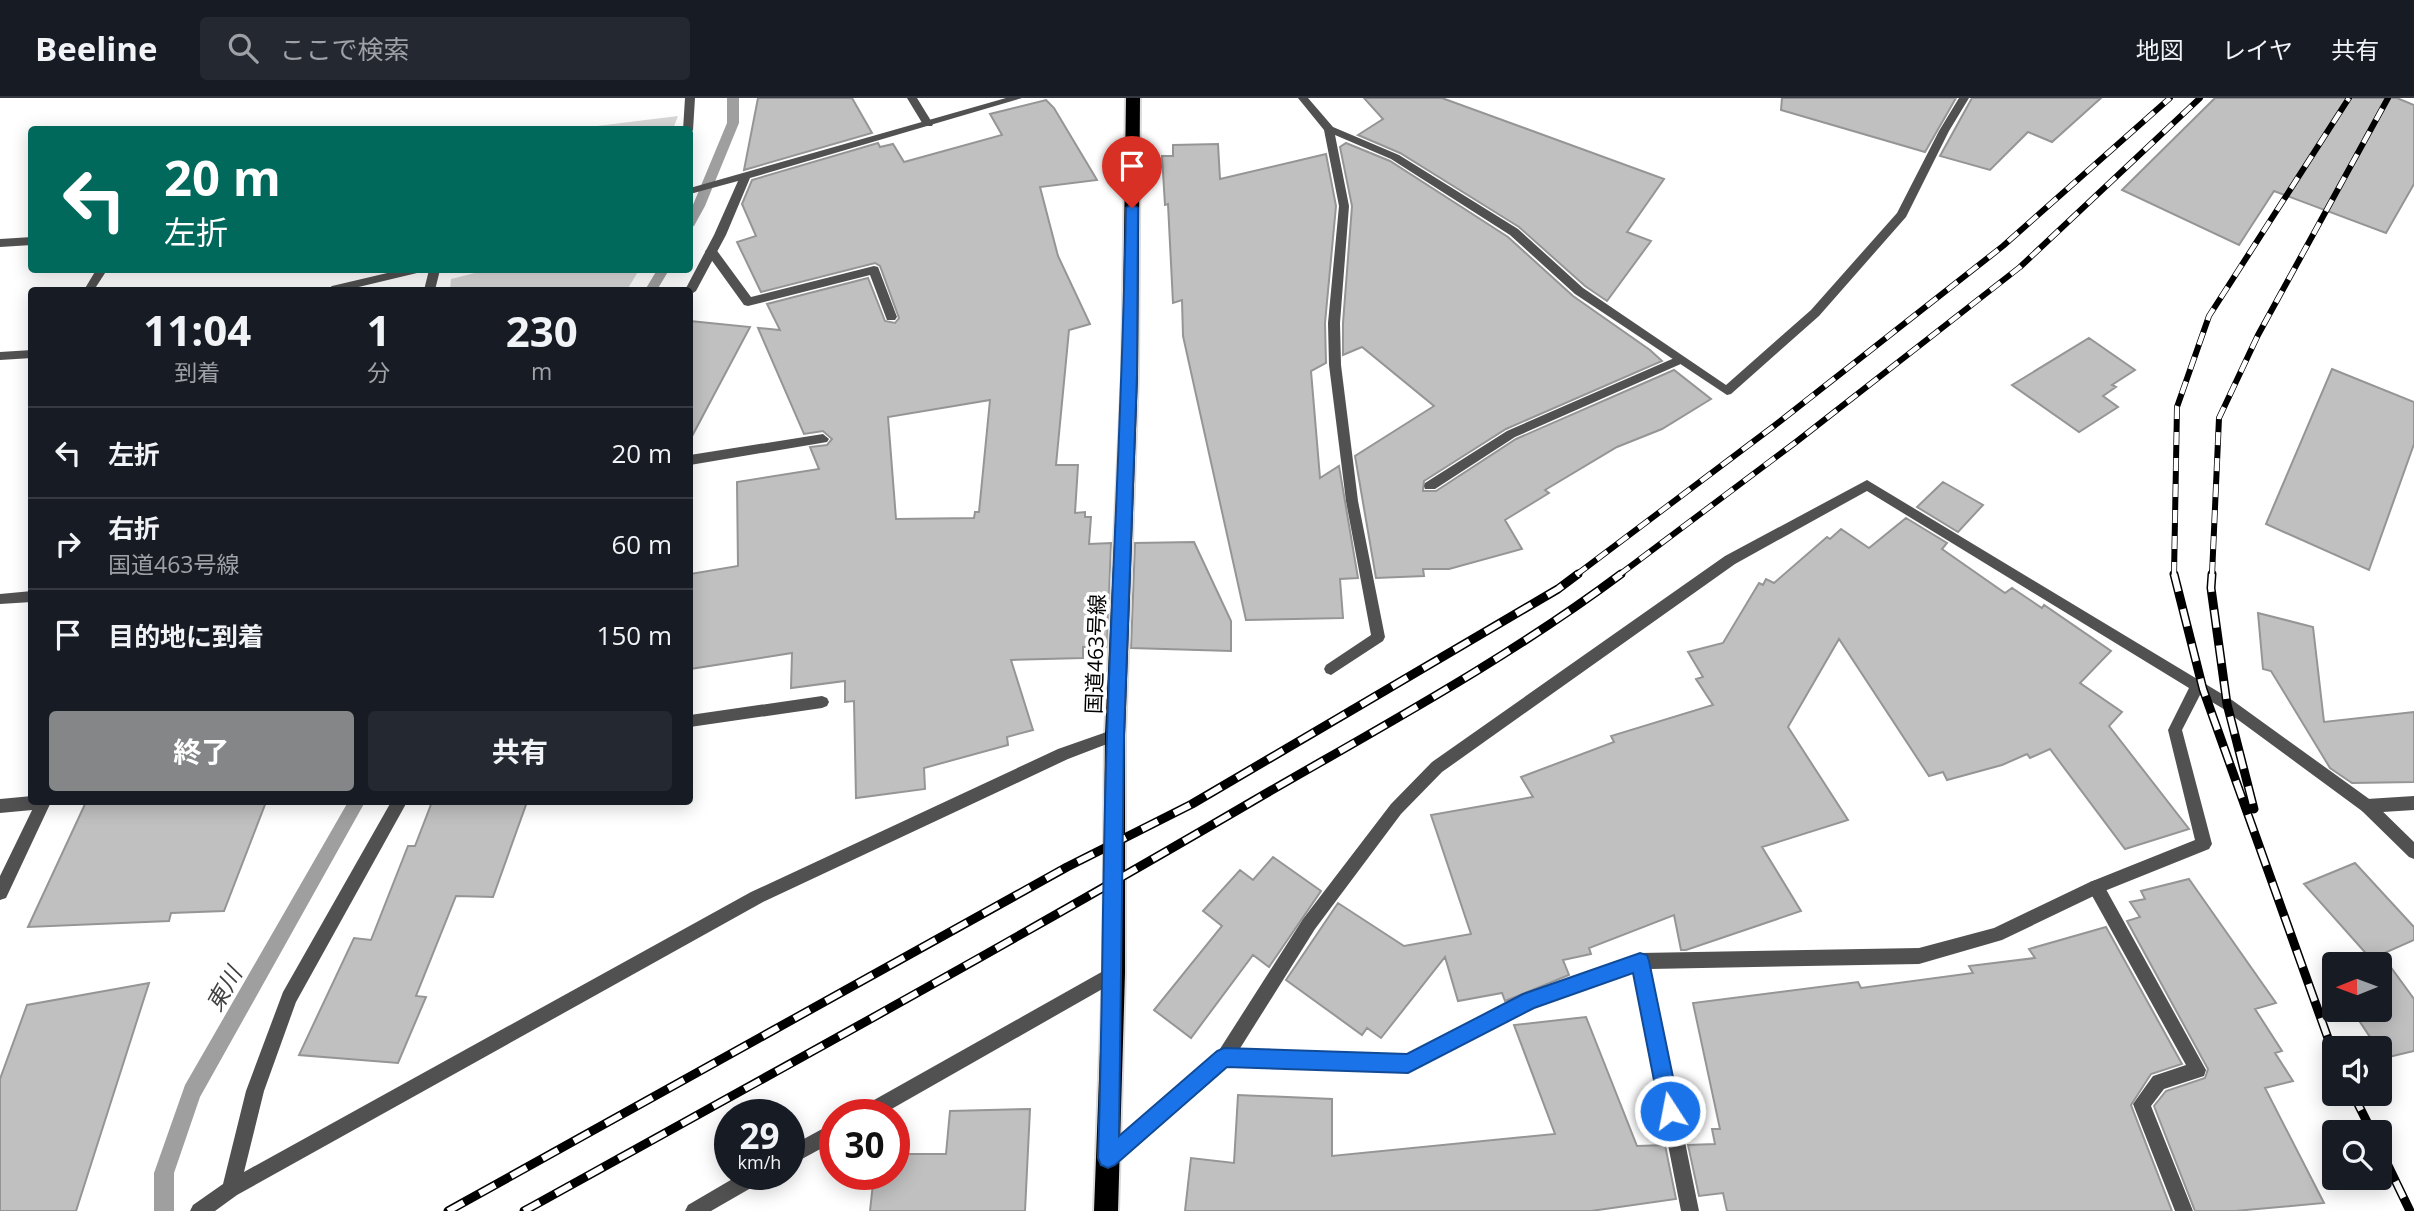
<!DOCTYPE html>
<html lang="ja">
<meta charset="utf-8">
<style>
:root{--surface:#171b24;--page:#242831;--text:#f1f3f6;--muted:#9ea1a6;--line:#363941;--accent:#858687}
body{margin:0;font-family:"Open Sans","Noto Sans JP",sans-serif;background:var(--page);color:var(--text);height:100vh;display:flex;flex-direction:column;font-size:26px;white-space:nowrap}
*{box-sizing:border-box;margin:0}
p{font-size:23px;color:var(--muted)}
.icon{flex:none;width:38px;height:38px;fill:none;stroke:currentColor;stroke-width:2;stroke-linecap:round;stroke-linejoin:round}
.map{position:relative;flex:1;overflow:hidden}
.panel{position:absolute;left:28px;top:189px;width:665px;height:518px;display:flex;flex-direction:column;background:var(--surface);border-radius:7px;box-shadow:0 4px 18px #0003}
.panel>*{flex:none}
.top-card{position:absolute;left:28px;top:28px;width:665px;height:147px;border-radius:7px;box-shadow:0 4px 18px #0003;background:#00695c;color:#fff;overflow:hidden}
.needle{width:46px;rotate:269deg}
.controls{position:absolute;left:2322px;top:854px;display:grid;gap:14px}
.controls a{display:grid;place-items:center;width:70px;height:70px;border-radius:7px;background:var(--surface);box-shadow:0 4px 18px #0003;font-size:35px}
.speed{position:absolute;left:714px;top:1001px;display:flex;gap:14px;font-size:35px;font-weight:700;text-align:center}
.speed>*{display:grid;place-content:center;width:91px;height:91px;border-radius:50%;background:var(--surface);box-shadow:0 4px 18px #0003;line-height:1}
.speed small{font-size:18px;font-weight:400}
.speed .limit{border:10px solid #d22;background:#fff;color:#111}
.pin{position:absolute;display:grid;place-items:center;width:60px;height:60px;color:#fff;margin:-72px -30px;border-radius:50% 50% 50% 0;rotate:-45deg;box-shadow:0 0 7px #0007}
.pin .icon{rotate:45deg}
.me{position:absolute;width:77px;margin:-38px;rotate:349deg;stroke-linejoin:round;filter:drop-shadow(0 0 5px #0008)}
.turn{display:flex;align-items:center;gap:24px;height:147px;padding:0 21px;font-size:32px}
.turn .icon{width:91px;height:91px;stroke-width:2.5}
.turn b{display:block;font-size:49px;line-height:60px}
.eta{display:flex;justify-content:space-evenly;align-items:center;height:119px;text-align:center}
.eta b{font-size:42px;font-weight:700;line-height:49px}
.primary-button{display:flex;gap:14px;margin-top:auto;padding:14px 21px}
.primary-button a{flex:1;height:80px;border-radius:7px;background:var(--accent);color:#fff;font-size:28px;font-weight:700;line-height:80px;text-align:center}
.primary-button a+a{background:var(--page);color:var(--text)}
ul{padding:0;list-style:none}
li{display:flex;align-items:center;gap:21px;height:91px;padding:0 21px;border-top:2px solid var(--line)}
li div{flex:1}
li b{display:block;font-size:26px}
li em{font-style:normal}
header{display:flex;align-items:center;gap:42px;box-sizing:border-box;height:98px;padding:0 35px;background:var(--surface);border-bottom:2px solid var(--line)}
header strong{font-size:33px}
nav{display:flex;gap:38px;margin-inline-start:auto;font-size:24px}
.search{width:490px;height:63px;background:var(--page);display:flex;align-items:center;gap:18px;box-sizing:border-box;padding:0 24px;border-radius:7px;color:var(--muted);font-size:26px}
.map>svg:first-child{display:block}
</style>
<header>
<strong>Beeline</strong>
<div class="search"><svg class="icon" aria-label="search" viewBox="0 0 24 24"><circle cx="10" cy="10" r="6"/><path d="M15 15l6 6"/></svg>ここで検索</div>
<nav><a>地図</a><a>レイヤ</a><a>共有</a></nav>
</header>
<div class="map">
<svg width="2414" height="1113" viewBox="0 0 2414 1113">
<rect width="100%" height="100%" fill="#fff"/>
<path fill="#d8d8d8" d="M 678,18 L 673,31 L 573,31 Z
M 479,172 L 639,172 L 627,192 L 450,192 L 451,181 L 479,174 Z"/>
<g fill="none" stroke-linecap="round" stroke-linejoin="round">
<path fill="#9f9f9f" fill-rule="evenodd" d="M 727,0 L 739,0 L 739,25 L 705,108 L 694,128 L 690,129 L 690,114 L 727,25 Z
M 657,172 L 669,172 L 657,192 L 645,192 Z
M 348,704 L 365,704 L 200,999 L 174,1075 L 174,1113 L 154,1113 L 154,1075 L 185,987 Z"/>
</g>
<path fill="#c0c0c0" stroke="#959595" stroke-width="2" fill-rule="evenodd" d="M 758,0 L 852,0 L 872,35 L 744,72 Z
M 1364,0 L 1442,0 L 1664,81 L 1627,134 L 1651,143 L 1607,203 L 1585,188 L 1519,129 L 1400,55 L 1358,37 L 1383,21 Z
M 1782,0 L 1956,0 L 1925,54 L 1781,12 Z
M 1972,0 L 2101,0 L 2052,44 L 2028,34 L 1990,72 L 1940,58 Z
M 2215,0 L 2397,0 L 2414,7 L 2414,86 L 2386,135 L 2274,93 L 2239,147 L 2122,92 Z
M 1046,2 L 1054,10 L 1097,82 L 1040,89 L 1058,158 L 1090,226 L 1069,232 L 1056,367 L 1078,367 L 1075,415 L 1085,414 L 1085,419 L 1091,419 L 1089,446 L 1111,445 L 1107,549 L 1083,549 L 1083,560 L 1011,562 L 1033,632 L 1007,639 L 1008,647 L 924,670 L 925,691 L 856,700 L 854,603 L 845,604 L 845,583 L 791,590 L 792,555 L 690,571 L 690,476 L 738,468 L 737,384 L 819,371 L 810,349 L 827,347 L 832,341 L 823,333 L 804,336 L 758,230 L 780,232 L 767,206 L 868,180 L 885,223 L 895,225 L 899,220 L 880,168 L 875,165 L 761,194 L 737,144 L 756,138 L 742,106 L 752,82 L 878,45 L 880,49 L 893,46 L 904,64 L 1002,37 L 990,16 ZM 990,302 L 979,414 L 975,414 L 974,420 L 896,421 L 888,319 Z
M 1346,45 L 1390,63 L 1508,139 L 1573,198 L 1650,252 L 1662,263 L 1506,331 L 1424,383 L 1423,393 L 1436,393 L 1516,341 L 1674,272 L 1711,301 L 1662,331 L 1617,349 L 1545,392 L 1549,395 L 1505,422 L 1522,451 L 1449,471 L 1423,471 L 1424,478 L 1376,480 L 1355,358 L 1434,308 L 1362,249 L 1343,257 L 1343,225 L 1352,108 L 1340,49 Z
M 1218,46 L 1220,81 L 1326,56 L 1336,108 L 1325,225 L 1326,265 L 1311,273 L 1320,380 L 1339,368 L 1358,480 L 1340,481 L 1343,520 L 1246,522 L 1183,238 L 1182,202 L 1173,205 L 1168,106 L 1165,107 L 1162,58 L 1173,58 L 1173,47 Z
M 690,223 L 750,229 L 690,342 Z
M 2089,240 L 2135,272 L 2112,287 L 2116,289 L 2103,298 L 2118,309 L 2079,334 L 2012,287 Z
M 2332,271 L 2414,304 L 2414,346 L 2369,472 L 2266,426 Z
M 1943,384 L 1983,407 L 1958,434 L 1917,409 Z
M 1906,420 L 1947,445 L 1942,451 L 2005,495 L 2012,490 L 2042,510 L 2044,507 L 2111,553 L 2080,585 L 2122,614 L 2109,628 L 2189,731 L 2125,751 L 2050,651 L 2030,660 L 2027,656 L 2002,667 L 1947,682 L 1943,674 L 1929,678 L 1839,541 L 1788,629 L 1848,722 L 1762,749 L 1801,813 L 1686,852 L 1681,852 L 1674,817 L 1589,850 L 1591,856 L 1563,862 L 1569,877 L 1505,903 L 1502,895 L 1458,903 L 1445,859 L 1381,940 L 1367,930 L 1362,937 L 1286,882 L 1338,805 L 1404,848 L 1471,836 L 1431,717 L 1533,699 L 1521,679 L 1614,644 L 1611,638 L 1713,607 L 1696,581 L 1703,579 L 1688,554 L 1723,545 L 1759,485 L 1763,487 L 1766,481 L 1774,485 L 1827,439 L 1830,441 L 1841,431 L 1869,450 Z
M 1194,444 L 1231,523 L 1231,553 L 1131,550 L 1135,445 Z
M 2258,515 L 2313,529 L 2324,624 L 2414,614 L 2414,684 L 2352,685 L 2330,670 L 2271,573 L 2263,571 Z
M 86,704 L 266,704 L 224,813 L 171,815 L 169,823 L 28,829 Z
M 432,704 L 527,704 L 493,799 L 456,798 L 416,898 L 426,899 L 398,965 L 299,957 L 354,840 L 371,842 L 408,748 L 415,748 Z
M 1273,759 L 1321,793 L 1269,869 L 1253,857 L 1191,940 L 1154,912 L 1222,828 L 1203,813 L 1240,772 L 1253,782 Z
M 2355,765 L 2414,829 L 2414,842 L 2371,861 L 2304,786 Z
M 2189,781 L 2276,905 L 2255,911 L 2282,953 L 2275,955 L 2293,983 L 2265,990 L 2324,1105 L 2235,1113 L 2195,1113 L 2154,1008 L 2166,993 L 2205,980 L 2208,971 L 2127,823 L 2140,819 L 2130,804 L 2145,801 L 2141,793 Z
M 2106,829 L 2182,966 L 2151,976 L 2131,1007 L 2172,1113 L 1727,1113 L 1723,1095 L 1699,1098 L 1688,1047 L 1715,1046 L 1712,1031 L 1720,1031 L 1693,905 L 1858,884 L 1861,890 L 1973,875 L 1969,868 L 2035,860 L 2029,851 Z
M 2387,864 L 2414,901 L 2414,953 L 2384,960 L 2352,912 L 2380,912 L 2380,866 L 2375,866 Z
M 149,885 L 76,1113 L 0,1113 L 0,981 L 27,907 Z
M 1586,919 L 1637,1048 L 1665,1047 L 1676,1101 L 1591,1113 L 1185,1113 L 1191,1060 L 1234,1065 L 1238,997 L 1332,1001 L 1332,1058 L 1555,1036 L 1514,927 Z
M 1030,1011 L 1025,1113 L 870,1113 L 874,1076 L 894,1076 L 894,1059 L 897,1056 L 946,1056 L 950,1013 Z"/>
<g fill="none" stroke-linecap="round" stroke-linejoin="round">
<g stroke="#dbdbdb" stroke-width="4">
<path id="trunk" d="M 1126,0 L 1140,0 L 1138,276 L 1125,637 L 1125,875 L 1118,1113 L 1094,1113 L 1103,875 L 1105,637 L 1122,276 Z"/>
</g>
<path fill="#515151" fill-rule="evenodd" d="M 907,0 L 917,0 L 933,26 L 932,28 L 924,28 Z
M 711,149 L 715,150 L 751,199 L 874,168 L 878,169 L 897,219 L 895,222 L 887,222 L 870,177 L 748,208 L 744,207 L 705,153 Z
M 1679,258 L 1683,259 L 1683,265 L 1515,339 L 1435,391 L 1425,391 L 1424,388 L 1425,385 L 1507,333 Z
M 823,336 L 829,341 L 827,344 L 690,367 L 690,357 Z
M 822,598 L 827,600 L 829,604 L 827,608 L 822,610 L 690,629 L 690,617 Z
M 32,698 L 32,704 L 51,704 L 48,709 L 43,711 L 0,715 L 0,701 Z
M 2414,698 L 2414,712 L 2367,715 L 2362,713 L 2359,708 L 2362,703 L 2367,701 Z
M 2096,782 L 2102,784 L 2206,972 L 2204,978 L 2164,991 L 2151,1008 L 2193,1113 L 2175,1113 L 2133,1006 L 2153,978 L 2186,967 L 2090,794 L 2088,789 L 2090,784 Z"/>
<path fill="#515151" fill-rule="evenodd" d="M 685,0 L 695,0 L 693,32 L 690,35 L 690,32 L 683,32 Z
M 1006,0 L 1022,0 L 750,80 L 726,137 L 696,193 L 690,197 L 690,192 L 685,192 L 714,137 L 738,83 L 690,96 L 690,90 Z
M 1298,0 L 1308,0 L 1333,29 L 1399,57 L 1518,131 L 1583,190 L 1726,287 L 1811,212 L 1897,115 L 1939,33 L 1959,0 L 1969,0 L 1949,33 L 1906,119 L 1819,218 L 1731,296 L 1727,297 L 1575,196 L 1510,137 L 1391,61 L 1335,37 L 1349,108 L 1340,225 L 1341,267 L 1358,403 L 1385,539 L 1383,543 L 1331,577 L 1326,575 L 1324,571 L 1326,567 L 1371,537 L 1346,403 L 1329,267 L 1328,225 L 1339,108 L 1324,32 Z
M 32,139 L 32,147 L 0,149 L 0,141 Z
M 96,172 L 107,172 L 94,192 L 84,192 Z
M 400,172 L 419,172 L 417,175 L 346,192 L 326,192 L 332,188 Z
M 429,172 L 440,172 L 435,192 L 424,192 Z
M 32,252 L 32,260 L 0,262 L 0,254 Z
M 1867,382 L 2232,602 L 2372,703 L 2414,744 L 2414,761 L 2409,759 L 2362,713 L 2222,610 L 2200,597 L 2182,632 L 2212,746 L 2209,751 L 2102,794 L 2002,842 L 1919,866 L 1650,871 L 1699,1113 L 1681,1113 L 1634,873 L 1534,909 L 1408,973 L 1227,969 L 1114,1066 L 1108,1069 L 1102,1066 L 1099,1060 L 1102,1054 L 1218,954 L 1303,821 L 1391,706 L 1432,664 L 1725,458 ZM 1867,393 L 2189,590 L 2168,632 L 2195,742 L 2090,784 L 1994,830 L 1919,850 L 1640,855 L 1524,896 L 1407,957 L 1239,952 L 1315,831 L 1401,716 L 1442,674 L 1735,466 Z
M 32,493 L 32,504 L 0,506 L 0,496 Z
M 1115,631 L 1120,633 L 1122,637 L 1120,641 L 1068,661 L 763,804 L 237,1097 L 215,1113 L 190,1113 L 193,1107 L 223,1086 L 246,993 L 283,894 L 391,704 L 407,704 L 296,904 L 264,993 L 244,1074 L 751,794 L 1058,651 Z
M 36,704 L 51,704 L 6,800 L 0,802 L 0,778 Z
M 1114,867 L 1120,869 L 1122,875 L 1120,881 L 881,1017 L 855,1017 L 858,1011 Z
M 835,1024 L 835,1043 L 789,1068 L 789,1049 Z
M 741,1076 L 768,1076 L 765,1082 L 711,1113 L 685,1113 L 688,1107 Z"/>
<use href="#trunk" fill="#000" fill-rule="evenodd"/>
<g stroke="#000" stroke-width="6">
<path id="rail-far1" d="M 1576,477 L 1774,328 L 2003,148 L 2170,0
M 1619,477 L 1796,344 L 2020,169 L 2200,0
M 2174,477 L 2177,309 L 2209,218 L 2349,0
M 2212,477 L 2219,320 L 2258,237 L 2388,0"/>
</g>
<g stroke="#000" stroke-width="9">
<path id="rail" d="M 2174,476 L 2203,591 L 2334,957
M 2212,476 L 2211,490 L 2227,606 L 2254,711
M 2353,996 L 2372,1034
M 2380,1051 L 2410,1113
M 448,1113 L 1067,769 L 1192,706 L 1558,491 L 1578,476
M 524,1113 C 768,978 1012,844 1253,703 C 1377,631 1506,562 1621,476"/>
</g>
<use href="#rail-far1" stroke="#fff" stroke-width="4.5" stroke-dasharray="13" stroke-linecap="butt"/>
<use href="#rail" stroke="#fff" stroke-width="6" stroke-dasharray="18" stroke-linecap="butt"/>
</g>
<path fill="#1a73e8" stroke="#114b97" stroke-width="2" d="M 1132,106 L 1138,110 L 1137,276 L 1124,637 L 1119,1038 L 1217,953 L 1224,950 L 1407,956 L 1523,896 L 1640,855 L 1647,857 L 1649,863 L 1680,1013 L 1677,1020 L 1670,1023 L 1663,1020 L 1660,1013 L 1633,875 L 1534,910 L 1408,975 L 1227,969 L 1115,1067 L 1108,1070 L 1101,1067 L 1098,1060 C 1103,919 1102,777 1107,636 C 1113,460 1123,286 1126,110 Z"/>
<g text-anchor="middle" stroke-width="7" stroke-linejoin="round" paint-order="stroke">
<g font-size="21" fill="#000" stroke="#fff">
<text transform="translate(1096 556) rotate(-88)" y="7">国道463号線</text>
</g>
<g font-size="23" font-style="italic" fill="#404040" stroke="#fff">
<text transform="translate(224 891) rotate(-60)" y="8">東川</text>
</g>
</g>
</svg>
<div class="controls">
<a><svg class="needle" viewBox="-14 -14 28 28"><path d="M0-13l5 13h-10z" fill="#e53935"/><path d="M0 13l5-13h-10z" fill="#9ea1a6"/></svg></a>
<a><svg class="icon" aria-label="sound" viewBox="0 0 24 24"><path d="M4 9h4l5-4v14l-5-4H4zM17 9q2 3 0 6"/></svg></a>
<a><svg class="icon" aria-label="search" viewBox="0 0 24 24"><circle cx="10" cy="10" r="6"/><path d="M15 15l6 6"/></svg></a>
</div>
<div class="speed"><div>29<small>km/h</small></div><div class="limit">30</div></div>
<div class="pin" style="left:1132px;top:110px;background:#d93025"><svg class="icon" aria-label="arrive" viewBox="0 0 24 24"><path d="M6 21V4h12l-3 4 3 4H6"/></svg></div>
<svg class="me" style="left:1670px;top:1013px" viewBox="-20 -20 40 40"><circle r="17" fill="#1a73e8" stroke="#fff" stroke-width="3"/><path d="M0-11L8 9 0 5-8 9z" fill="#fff"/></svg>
<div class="top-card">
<div class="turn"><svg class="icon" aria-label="left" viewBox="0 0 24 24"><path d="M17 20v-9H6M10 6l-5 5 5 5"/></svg><div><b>20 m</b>左折</div></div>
</div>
<section class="panel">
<div class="eta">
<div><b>11:04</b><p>到着</p></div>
<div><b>1</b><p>分</p></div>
<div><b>230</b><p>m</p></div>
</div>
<ul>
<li><svg class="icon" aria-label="left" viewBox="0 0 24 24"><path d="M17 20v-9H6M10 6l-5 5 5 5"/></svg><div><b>左折</b></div><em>20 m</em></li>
<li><svg class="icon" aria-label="right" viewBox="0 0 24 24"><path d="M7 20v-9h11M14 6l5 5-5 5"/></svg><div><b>右折</b><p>国道463号線</p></div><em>60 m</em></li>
<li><svg class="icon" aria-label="arrive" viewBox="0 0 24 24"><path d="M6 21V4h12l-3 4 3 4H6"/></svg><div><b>目的地に到着</b></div><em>150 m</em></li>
</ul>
<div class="primary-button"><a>終了</a><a>共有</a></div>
</section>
</div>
